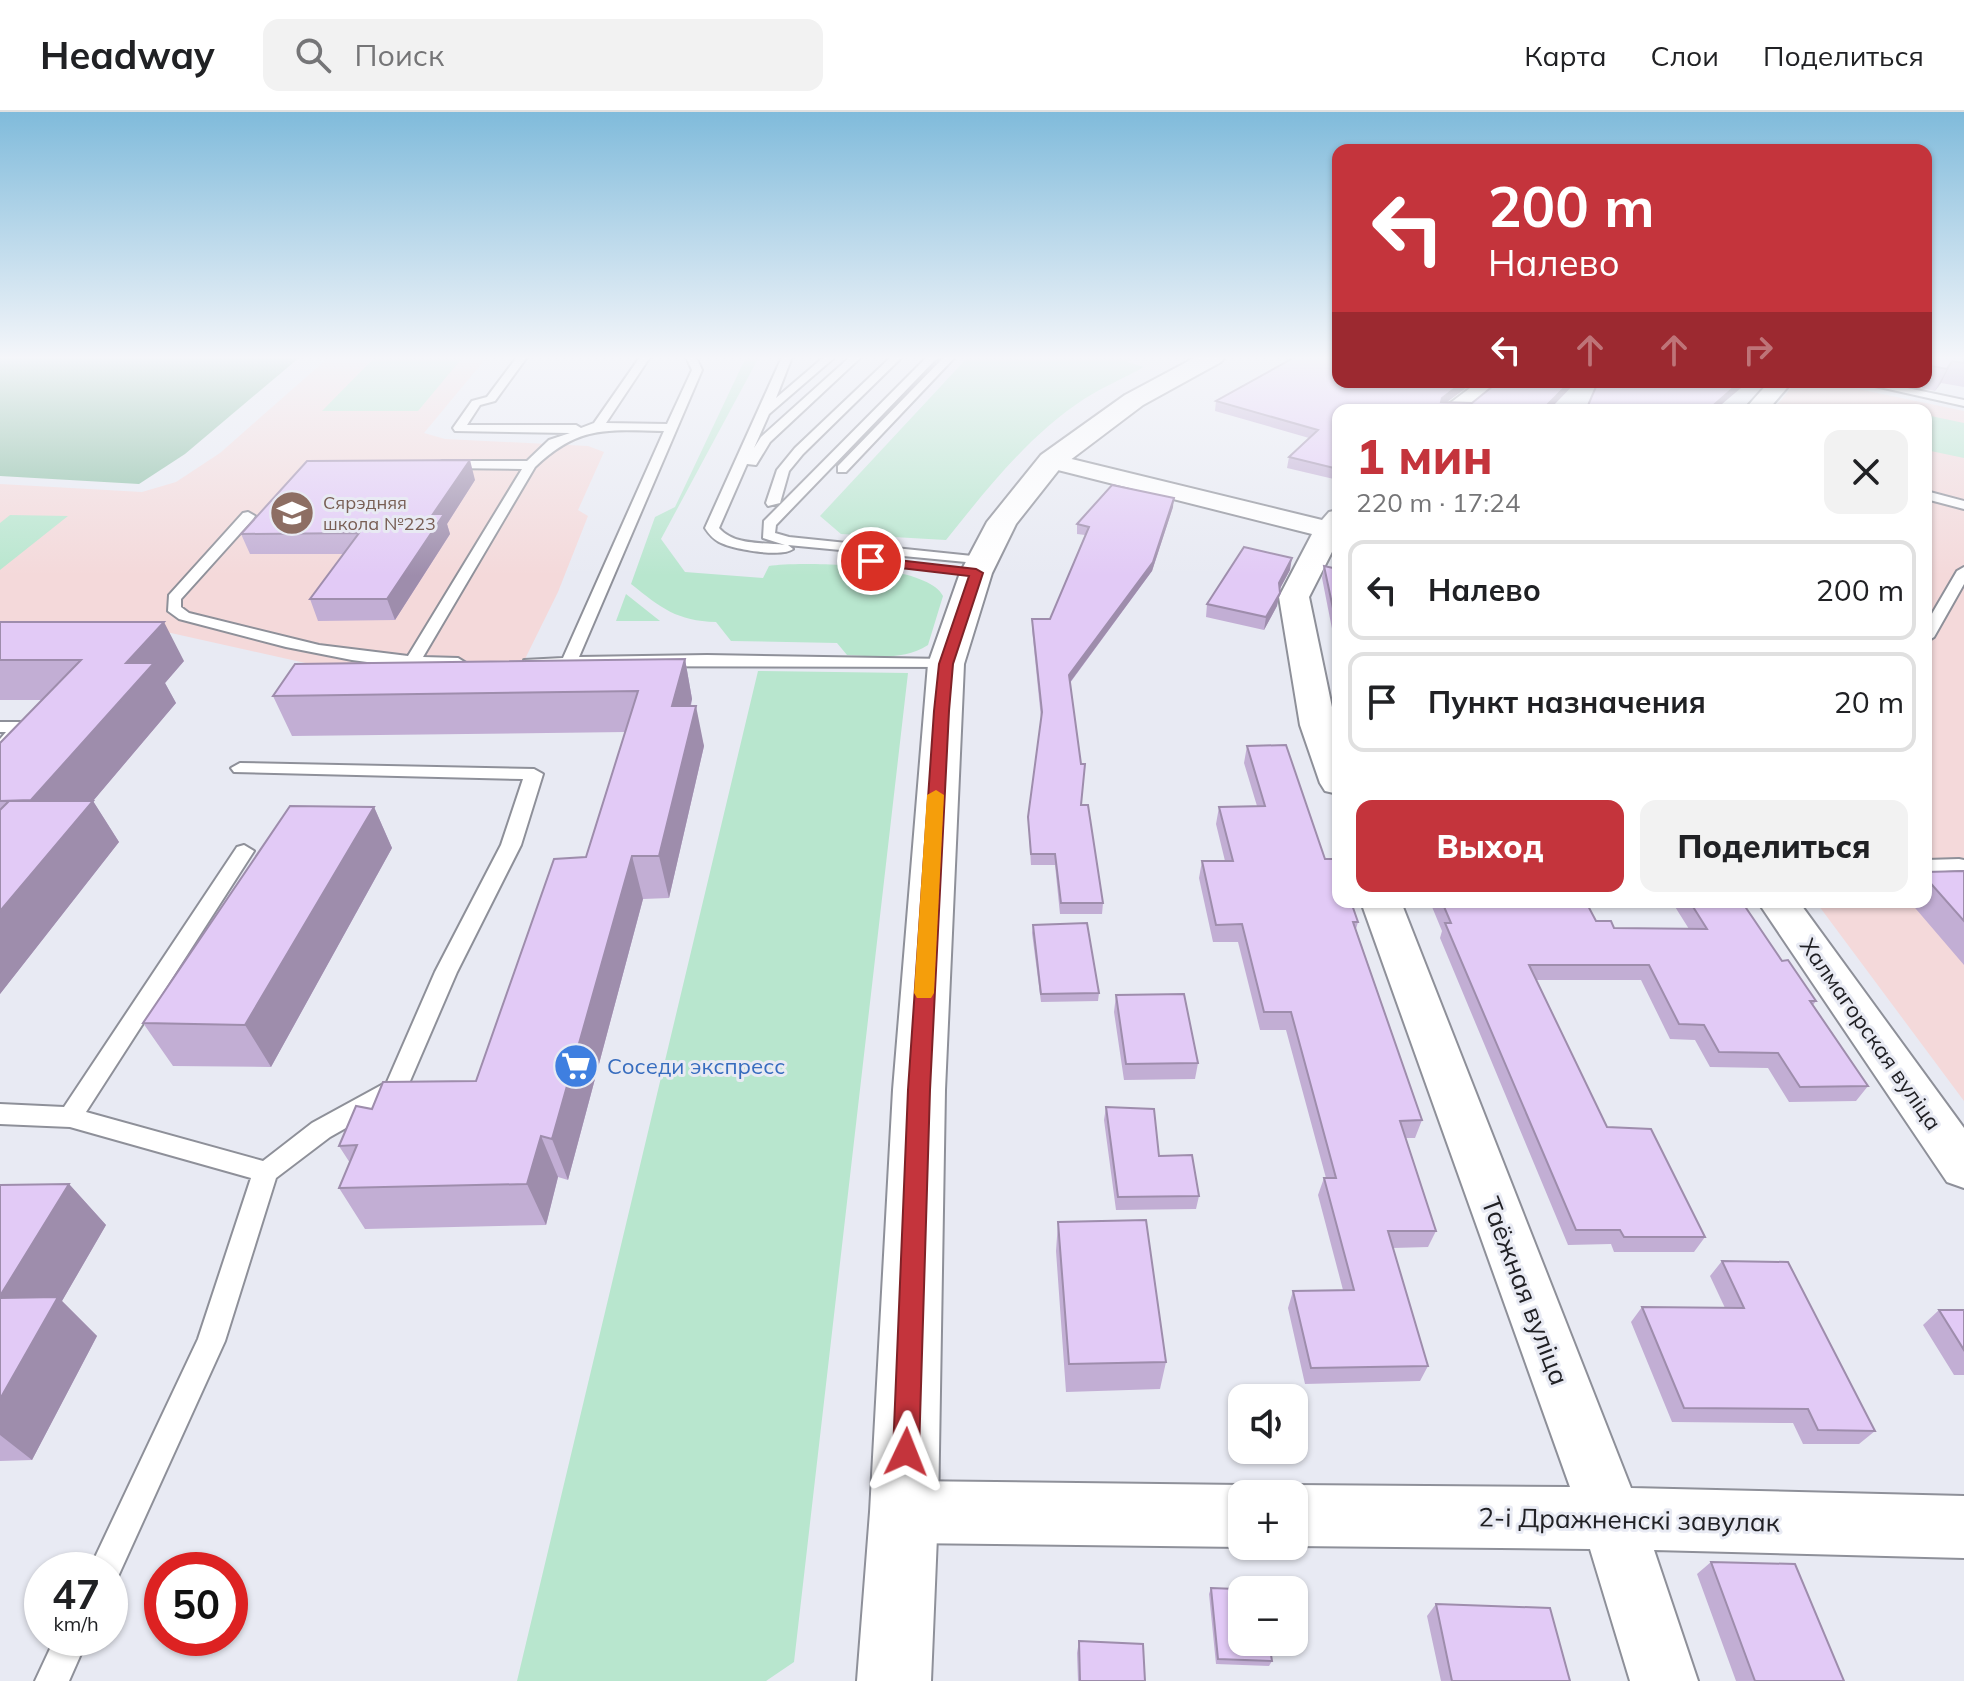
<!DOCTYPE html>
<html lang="ru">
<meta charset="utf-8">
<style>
:root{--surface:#fff;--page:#f2f2f2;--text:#202124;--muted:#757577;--line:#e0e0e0;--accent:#c4343c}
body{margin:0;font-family:Mulish,sans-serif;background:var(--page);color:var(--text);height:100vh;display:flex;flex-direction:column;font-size:30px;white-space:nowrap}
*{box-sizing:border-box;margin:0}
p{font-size:26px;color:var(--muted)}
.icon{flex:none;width:44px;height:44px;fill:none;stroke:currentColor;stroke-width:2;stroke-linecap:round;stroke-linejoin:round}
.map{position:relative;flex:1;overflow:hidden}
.panel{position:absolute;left:1332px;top:292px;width:600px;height:504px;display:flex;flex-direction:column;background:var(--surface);border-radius:16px;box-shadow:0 2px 6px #0004}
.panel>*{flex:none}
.guide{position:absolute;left:1332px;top:32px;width:600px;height:244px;border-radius:16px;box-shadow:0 2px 6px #0004;background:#c4343c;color:#fff;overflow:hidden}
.controls{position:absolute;left:1228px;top:1272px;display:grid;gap:16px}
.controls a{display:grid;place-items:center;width:80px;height:80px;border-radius:16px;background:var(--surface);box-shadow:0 2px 6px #0004;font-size:40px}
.speed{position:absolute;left:24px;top:1440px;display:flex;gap:16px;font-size:40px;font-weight:700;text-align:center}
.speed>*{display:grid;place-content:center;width:104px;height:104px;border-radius:50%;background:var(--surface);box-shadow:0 2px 6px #0004;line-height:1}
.speed small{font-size:20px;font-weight:400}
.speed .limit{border:12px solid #d22;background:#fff;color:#111}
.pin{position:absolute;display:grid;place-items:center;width:68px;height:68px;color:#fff;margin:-34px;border:4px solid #fff;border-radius:50%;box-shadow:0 2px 8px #0007}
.me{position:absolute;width:88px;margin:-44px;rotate:2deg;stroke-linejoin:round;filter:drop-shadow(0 0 6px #0008)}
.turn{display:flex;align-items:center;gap:28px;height:168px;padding:0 24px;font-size:36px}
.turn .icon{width:104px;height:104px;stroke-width:2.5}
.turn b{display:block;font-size:56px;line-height:68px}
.lanes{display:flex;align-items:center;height:76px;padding:0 24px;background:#0003;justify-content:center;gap:40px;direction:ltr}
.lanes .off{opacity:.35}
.round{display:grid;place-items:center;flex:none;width:84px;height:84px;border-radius:16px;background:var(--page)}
.overview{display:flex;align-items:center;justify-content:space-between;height:136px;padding:0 24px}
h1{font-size:48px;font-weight:800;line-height:60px;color:var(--accent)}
.button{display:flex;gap:16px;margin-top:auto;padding:16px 24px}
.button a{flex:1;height:92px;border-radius:16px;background:var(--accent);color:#fff;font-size:32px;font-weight:800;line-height:92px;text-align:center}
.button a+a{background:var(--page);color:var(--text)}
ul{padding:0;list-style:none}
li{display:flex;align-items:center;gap:24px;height:100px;margin:0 16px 12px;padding:0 8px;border:4px solid var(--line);border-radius:16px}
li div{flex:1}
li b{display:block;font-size:30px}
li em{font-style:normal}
header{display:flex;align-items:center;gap:48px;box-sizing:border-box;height:112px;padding:0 40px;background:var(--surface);border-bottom:2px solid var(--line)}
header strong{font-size:38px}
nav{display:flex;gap:44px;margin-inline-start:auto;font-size:28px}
.search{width:560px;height:72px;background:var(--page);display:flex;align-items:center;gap:20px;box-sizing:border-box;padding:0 28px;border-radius:16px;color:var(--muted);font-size:30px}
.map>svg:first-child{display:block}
</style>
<header>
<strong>Headway</strong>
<div class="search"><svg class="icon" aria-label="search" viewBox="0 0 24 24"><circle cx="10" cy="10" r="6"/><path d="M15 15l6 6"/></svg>Поиск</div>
<nav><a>Карта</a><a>Слои</a><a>Поделиться</a></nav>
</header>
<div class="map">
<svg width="1964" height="1569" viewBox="0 0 1964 1569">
<rect width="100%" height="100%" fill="#e8eaf3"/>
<path fill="#f4d9da" d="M 329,245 L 487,245 L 424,321 L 445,327 L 588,334 L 604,340 L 578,398 L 588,404 L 558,480 L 523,551 L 310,552 L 153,517 L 0,521 L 0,372 L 142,380 L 176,370 L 220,341 Z
M 1796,270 L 1824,270 L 1964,299 L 1964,989 L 1816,790 L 1926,790 L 1926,298 L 1773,298 Z"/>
<path fill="#b8e6ce" d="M 375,245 L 463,245 L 418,299 L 322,299 Z
M 746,245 L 759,245 L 661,427 L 685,460 L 763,466 L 769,454 C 802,449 928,452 943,484 L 928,533 C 903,549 875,544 847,543 L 837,531 L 731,529 L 716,510 C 677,509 661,496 631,472 L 655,405 L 675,395 Z
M 968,245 L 1137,245 L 1127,250 L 1144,255 C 1124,266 1103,275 1084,287 C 1028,324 987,377 946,428 L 841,422 L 820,404 Z
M 1926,303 L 1964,311 L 1964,346 L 1926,338 Z
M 10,403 L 68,404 L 0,458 L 0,411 Z
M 626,482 L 660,509 L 616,509 Z
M 758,559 L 908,561 L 794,1550 L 766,1569 L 517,1569 Z"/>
<path fill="#8cbfa5" d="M 0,245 L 300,245 L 185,342 L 139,372 L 0,364 Z"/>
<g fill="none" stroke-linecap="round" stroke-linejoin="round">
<g stroke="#8e9099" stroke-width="4">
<path id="service" d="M 517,245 L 527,245 L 495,289 L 480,293 L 467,313 L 576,313 L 581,316 L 594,311 L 640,245 L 650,245 L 606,311 L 667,312 L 692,258 L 686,245 L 696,245 L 702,258 L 579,545 L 707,543 L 946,547 L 954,552 L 952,555 L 524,554 L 524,548 L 563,546 L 664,319 C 607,318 579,313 535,355 L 423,545 L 458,546 L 466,551 L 464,554 L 412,556 L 352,548 L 286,535 L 179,507 L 168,499 L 169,483 L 243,401 L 248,400 L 255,404 L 253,407 L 181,487 L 181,495 L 189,501 L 319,533 L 408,544 L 522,357 L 446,356 L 442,355 L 442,349 L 527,349 L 549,328 L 570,321 L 455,319 L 453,316 L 472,289 L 487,285 Z
M 782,245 L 792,245 L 776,286 L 824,245 L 835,245 L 769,302 L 754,336 L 761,325 L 850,245 L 861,245 L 770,330 L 756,353 L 747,352 L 719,416 C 735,434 763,430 785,433 L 763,426 L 764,409 L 927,245 L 938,245 L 776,413 L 775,421 L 789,425 L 982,445 L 989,449 L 987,452 L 788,433 L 793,437 C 781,446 732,437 719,430 C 712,426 709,422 705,416 Z
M 891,245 L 902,245 L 803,342 L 789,359 L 780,391 L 768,394 L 766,391 L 777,358 L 795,336 Z
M 944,245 L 955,245 L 846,360 L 838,360 L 838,354 Z
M 1857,270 L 1879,270 L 1964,288 L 1964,294 Z
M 1926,379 L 1964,389 L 1964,397 L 1926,387 Z
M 1964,455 L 1964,472 L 1934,525 L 1926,530 L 1926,512 L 1957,459 Z
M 0,610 L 20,610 L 29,615 L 6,642 L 0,643 L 0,627 L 6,620 L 0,620 Z
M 240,651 L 534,657 L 543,662 L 521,733 L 457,860 L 404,983 L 330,1025 L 276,1066 L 225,1229 L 116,1469 L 110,1472 L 110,1458 L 89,1458 L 198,1227 L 251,1066 L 70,1015 L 0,1012 L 0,992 L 64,995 L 237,735 L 244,733 L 254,739 L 86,1000 L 263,1049 L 312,1011 L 387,970 L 435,860 L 501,733 L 523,667 L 234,660 L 231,656 Z
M 1959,747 L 1964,748 L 1964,758 L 1926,760 L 1926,748 Z
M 55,1526 L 88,1526 L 69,1569 L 35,1569 Z"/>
</g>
<g stroke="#8e9099" stroke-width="4">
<path id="minor" d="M 1478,270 L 1504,270 L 1468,298 L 1441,298 Z
M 1769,270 L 1792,270 L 1768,298 L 1744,298 Z
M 1051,342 L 1322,408 L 1329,400 L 1338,398 L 1338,428 L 1309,485 L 1338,624 L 1338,682 L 1325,679 L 1320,671 L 1300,613 L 1279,485 L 1312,422 L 1042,354 L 1039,349 L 1042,344 Z
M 1361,790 L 1401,790 L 1631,1376 L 1964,1384 L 1964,1446 L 1654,1438 L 1698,1569 L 1630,1569 L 1590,1437 L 1292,1434 L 1294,1382 L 1273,1382 L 1294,1373 L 1570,1375 Z
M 1758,790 L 1799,790 L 1964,1016 L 1964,1076 L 1947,1070 Z
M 904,1369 L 1242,1373 L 1263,1382 L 1242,1382 L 1242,1435 L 904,1431 L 882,1422 L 873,1400 L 882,1378 Z"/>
</g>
<g stroke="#8e9099" stroke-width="4">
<path id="secondary" d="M 1196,245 L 1225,245 L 1221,250 L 1143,293 L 1061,355 L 1016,412 L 992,461 L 964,552 L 945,978 L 938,1400 L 931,1569 L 857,1569 L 870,1400 L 893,978 L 928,552 L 960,461 L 987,410 L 1041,343 L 1125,283 Z"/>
</g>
<use href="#service" fill="#fff" fill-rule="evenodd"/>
<use href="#minor" fill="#fff" fill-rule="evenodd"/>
<use href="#secondary" fill="#fff" fill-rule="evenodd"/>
</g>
<path fill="#c2aed4" d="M 1288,245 L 1338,245 L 1474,270 L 1446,290 L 1472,291 L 1498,270 L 1576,270 L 1549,298 L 1338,298 L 1338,368 L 1287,356 L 1289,345 L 1309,326 L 1215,299 L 1216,289 L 1287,249 Z
M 1926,245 L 1964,245 L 1964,275 L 1941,271 L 1935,279 L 1894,270 L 1926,270 Z
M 475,368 L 447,412 L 450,422 L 395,508 L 318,509 L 310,487 L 344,442 L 250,442 L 241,422 Z
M 1173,395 L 1152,459 L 1070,571 L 1082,693 L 1103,791 L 1102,802 L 1060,802 L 1055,753 L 1031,753 L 1028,705 L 1041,606 L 1032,517 L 1032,507 L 1050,507 L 1085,423 L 1077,422 L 1077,412 Z
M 1324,454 L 1338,457 L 1338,534 L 1336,537 L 1322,466 Z
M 1290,458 L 1279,478 L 1277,494 L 1264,518 L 1206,505 L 1207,492 Z
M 0,510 L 184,549 L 165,571 L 176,591 L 93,689 L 119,730 L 0,882 L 0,631 L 42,588 L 0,588 Z
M 685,547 L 692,587 L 691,594 L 704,634 L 669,786 L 643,787 L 568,1068 L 558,1065 L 546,1113 L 365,1117 L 339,1076 L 350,1051 L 339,1034 L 372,997 L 476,969 L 586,745 L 626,620 L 292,624 L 273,584 Z
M 1247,634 L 1325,747 L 1358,810 L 1356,817 L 1422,1008 L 1415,1026 L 1406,1026 L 1436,1119 L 1428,1135 L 1393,1136 L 1428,1254 L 1420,1269 L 1305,1272 L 1288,1196 L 1293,1179 L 1343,1178 L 1318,1083 L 1324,1066 L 1326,1066 L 1286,918 L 1260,918 L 1238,830 L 1213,830 L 1199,766 L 1202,749 L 1225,749 L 1216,712 L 1219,695 L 1257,694 L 1244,651 Z
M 374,695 L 392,736 L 271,955 L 173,954 L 143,911 Z
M 1964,759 L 1964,853 L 1910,790 L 1926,790 L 1926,760 Z
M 1430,790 L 1500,790 L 1596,809 L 1614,816 L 1689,817 L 1672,790 L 1742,790 L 1782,849 L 1816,889 L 1813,893 L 1868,974 L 1856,989 L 1789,990 L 1768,956 L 1710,955 L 1695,928 L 1670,927 L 1641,868 L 1536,868 L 1607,1015 L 1705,1125 L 1694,1140 L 1614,1140 L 1611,1132 L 1568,1133 L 1440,826 L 1442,819 Z
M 1033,813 L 1099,881 L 1098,889 L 1041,890 L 1032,821 Z
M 1116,883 L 1198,951 L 1195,967 L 1124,968 L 1114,900 Z
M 1106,995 L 1199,1084 L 1196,1097 L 1116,1098 L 1104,1008 Z
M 69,1072 L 106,1113 L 62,1189 L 97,1224 L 32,1348 L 0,1349 L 0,1073 Z
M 1058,1110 L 1166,1250 L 1160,1277 L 1066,1280 L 1056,1139 Z
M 1722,1149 L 1875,1319 L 1859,1332 L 1803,1332 L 1793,1311 L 1672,1310 L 1631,1210 L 1642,1195 L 1725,1196 L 1710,1164 Z
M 1939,1198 L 1964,1198 L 1964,1263 L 1954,1263 L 1923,1213 Z
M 1711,1450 L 1844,1569 L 1736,1569 L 1697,1462 Z
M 1211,1476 L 1272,1549 L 1269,1554 L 1216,1552 L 1209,1482 Z
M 1436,1492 L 1570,1569 L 1441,1569 L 1427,1504 Z
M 1079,1529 L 1145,1569 L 1078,1569 L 1077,1541 Z"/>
<path fill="#9e8dac" d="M 1952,249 L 1941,271 L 1935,279 L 1947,257 Z
M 1463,270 L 1474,270 L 1439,296 L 1442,286 Z
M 1570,270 L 1576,270 L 1549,298 L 1542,298 Z
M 1740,270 L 1748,270 L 1715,298 L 1708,298 Z
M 470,348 L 475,368 L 447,412 L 450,422 L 395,508 L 387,487 L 433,402 Z
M 1174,386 L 1173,395 L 1152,459 L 1068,573 L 1069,563 Z
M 1292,446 L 1290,458 L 1276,484 L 1279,471 Z
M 1280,481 L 1277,494 L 1264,518 L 1266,505 Z
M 164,510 L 184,549 L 165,571 L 176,591 L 93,689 L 119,730 L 0,882 L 0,799 L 31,688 L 126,551 Z
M 685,547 L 692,587 L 680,635 L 672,594 Z
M 696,594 L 704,634 L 669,786 L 659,744 Z
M 374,695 L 392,736 L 271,955 L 245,913 Z
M 632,744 L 643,787 L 568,1068 L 552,1027 Z
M 541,1024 L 558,1065 L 546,1113 L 527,1072 Z
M 69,1072 L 106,1113 L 62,1189 L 97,1224 L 32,1348 L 0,1323 L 0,1184 Z"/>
<path fill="#e2caf6" stroke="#9e8dac" stroke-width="2" d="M 1295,245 L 1338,245 L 1338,270 L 1463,270 L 1442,286 L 1441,290 L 1472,291 L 1498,270 L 1570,270 L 1542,298 L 1338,298 L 1338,357 L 1289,345 L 1318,318 L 1216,289 Z
M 1926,245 L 1964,245 L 1964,251 L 1952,249 L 1947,257 L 1926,253 Z
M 1598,270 L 1740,270 L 1708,298 L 1586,298 Z
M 470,348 L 433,402 L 444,402 L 387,487 L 310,487 L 359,421 L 241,422 L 307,349 Z
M 1112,373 L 1174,386 L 1153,450 L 1069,563 L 1081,652 L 1085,652 L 1081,693 L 1088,693 L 1103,791 L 1061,791 L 1055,742 L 1031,742 L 1028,705 L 1042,600 L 1032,507 L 1050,507 L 1089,415 L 1077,412 Z
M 1244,435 L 1292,446 L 1279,471 L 1280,481 L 1266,505 L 1207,492 Z
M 1324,454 L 1338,457 L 1338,520 Z
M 0,510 L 164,510 L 126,551 L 154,551 L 31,688 L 0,689 L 0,631 L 81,548 L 0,548 Z
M 685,547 L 672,594 L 696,594 L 659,744 L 632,744 L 552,1027 L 541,1024 L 527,1072 L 339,1076 L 357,1033 L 339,1034 L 356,994 L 372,997 L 383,970 L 476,969 L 554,747 L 586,745 L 638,579 L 273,584 L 295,552 Z
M 1286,633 L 1325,747 L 1336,747 L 1338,754 L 1338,790 L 1351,790 L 1358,810 L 1353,810 L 1422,1008 L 1400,1009 L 1436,1119 L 1388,1119 L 1428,1254 L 1311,1256 L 1293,1179 L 1354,1178 L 1324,1066 L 1336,1066 L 1291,900 L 1264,900 L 1242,812 L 1216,813 L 1202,749 L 1233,749 L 1219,695 L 1265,694 L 1247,634 Z
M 9,689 L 93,689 L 0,799 L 0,698 Z
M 290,694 L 374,695 L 245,913 L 143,911 Z
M 1964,759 L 1964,809 L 1926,766 L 1926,760 Z
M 1442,790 L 1586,790 L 1596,809 L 1611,809 L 1614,816 L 1707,817 L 1690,790 L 1742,790 L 1782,849 L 1788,848 L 1816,889 L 1810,889 L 1868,974 L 1800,975 L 1778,941 L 1719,940 L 1704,913 L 1679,912 L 1649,853 L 1529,853 L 1607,1015 L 1651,1017 L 1705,1125 L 1624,1125 L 1620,1118 L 1576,1118 L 1445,811 L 1451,811 Z
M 1087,811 L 1099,881 L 1041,882 L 1033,813 Z
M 1184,882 L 1198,951 L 1126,952 L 1116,883 Z
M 1106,995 L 1154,997 L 1159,1044 L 1192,1043 L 1199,1084 L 1118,1085 Z
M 69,1072 L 0,1184 L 0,1073 Z
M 1146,1108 L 1166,1250 L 1069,1252 L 1058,1110 Z
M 1722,1149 L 1788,1150 L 1875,1319 L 1818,1318 L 1808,1297 L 1684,1296 L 1642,1195 L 1744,1196 Z
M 58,1185 L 0,1287 L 0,1186 Z
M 1939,1198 L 1964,1198 L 1964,1238 Z
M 1711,1450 L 1795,1452 L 1844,1569 L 1755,1569 Z
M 1211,1476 L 1262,1478 L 1242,1478 L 1242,1530 L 1269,1530 L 1272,1549 L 1218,1547 Z
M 1436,1492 L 1550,1496 L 1570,1569 L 1452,1569 Z
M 1079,1529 L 1143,1532 L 1145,1569 L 1080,1569 Z"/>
<linearGradient id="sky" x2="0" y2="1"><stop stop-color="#80bbdb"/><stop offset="0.53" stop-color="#f5f6fa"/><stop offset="1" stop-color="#f5f6fa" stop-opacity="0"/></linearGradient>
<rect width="1964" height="464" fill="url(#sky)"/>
<path fill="#c4343c" stroke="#7f2227" stroke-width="2" d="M 871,445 L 976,457 L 983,461 L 953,552 L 949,599 L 930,978 L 919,1340 L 916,1349 L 906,1353 L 896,1349 L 893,1340 L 908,978 L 934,599 L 939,552 L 969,464 L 867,452 L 867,446 Z"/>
<path fill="#f59e0b" d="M 936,678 L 944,683 L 934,881 L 931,886 L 917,886 L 914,881 L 927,683 Z"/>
<defs>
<g id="school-disc" transform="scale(2.3)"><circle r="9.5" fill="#8d6e63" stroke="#e8eaf3"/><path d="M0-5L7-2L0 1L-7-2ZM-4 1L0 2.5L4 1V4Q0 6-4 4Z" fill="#fff"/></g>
<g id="supermarket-disc" transform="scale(2.3)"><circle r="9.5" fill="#3f7fe0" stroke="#e8eaf3"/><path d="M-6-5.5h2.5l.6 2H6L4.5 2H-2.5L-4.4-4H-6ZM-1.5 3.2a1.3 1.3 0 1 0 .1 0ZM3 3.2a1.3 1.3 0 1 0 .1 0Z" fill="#fff"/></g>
</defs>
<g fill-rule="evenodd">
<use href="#school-disc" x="292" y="401"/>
<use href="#supermarket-disc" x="576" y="954"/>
</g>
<g text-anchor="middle" stroke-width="6" stroke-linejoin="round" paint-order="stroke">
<g font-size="18" fill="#785e54" stroke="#e8eaf3" text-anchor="start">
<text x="323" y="397">Сярэдняя<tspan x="323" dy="21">школа №223</tspan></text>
</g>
<g font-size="22" fill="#202024" stroke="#e8eaf3">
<text transform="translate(1871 922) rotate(55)" y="8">Халмагорская вуліца</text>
</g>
<g font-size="22" fill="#366cbe" stroke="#e8eaf3" text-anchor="start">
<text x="607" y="962">Соседи экспресс</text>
</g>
<g font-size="26" fill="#202024" stroke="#e8eaf3">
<text transform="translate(1525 1179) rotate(69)" y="9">Таёжная вуліца</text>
<text transform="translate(1629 1408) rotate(1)" y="9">2-і Дражненскі завулак</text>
</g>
</g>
</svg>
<div class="controls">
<a><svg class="icon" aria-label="sound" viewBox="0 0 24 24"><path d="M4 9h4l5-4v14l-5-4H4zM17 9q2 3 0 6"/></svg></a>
<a>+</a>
<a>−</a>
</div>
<div class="speed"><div>47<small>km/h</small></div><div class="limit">50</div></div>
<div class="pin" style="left:871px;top:449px;background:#d93025"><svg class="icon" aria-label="arrive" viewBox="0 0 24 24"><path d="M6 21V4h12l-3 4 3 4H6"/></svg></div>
<svg class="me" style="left:906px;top:1340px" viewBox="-20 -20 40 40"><path d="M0-17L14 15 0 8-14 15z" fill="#c4343c" stroke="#fff" stroke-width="4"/></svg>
<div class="guide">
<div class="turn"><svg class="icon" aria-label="left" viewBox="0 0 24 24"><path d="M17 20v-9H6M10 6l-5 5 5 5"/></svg><div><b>200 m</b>Налево</div></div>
<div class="lanes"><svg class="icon" aria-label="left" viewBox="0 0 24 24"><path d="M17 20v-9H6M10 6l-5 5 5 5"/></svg><svg class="icon off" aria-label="ahead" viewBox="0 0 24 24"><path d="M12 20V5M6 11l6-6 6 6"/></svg><svg class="icon off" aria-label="ahead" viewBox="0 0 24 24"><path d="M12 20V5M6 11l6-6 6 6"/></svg><svg class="icon off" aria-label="right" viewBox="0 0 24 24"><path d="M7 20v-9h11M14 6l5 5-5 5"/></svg></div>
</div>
<section class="panel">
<div class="overview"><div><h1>1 мин</h1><p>220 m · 17:24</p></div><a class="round"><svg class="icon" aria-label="close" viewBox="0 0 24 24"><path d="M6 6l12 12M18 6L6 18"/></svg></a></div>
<ul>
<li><svg class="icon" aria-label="left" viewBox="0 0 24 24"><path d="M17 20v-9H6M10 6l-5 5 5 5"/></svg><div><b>Налево</b></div><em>200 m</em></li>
<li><svg class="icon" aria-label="arrive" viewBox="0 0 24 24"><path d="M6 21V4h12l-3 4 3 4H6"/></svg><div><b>Пункт назначения</b></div><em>20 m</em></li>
</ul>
<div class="button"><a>Выход</a><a>Поделиться</a></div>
</section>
</div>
